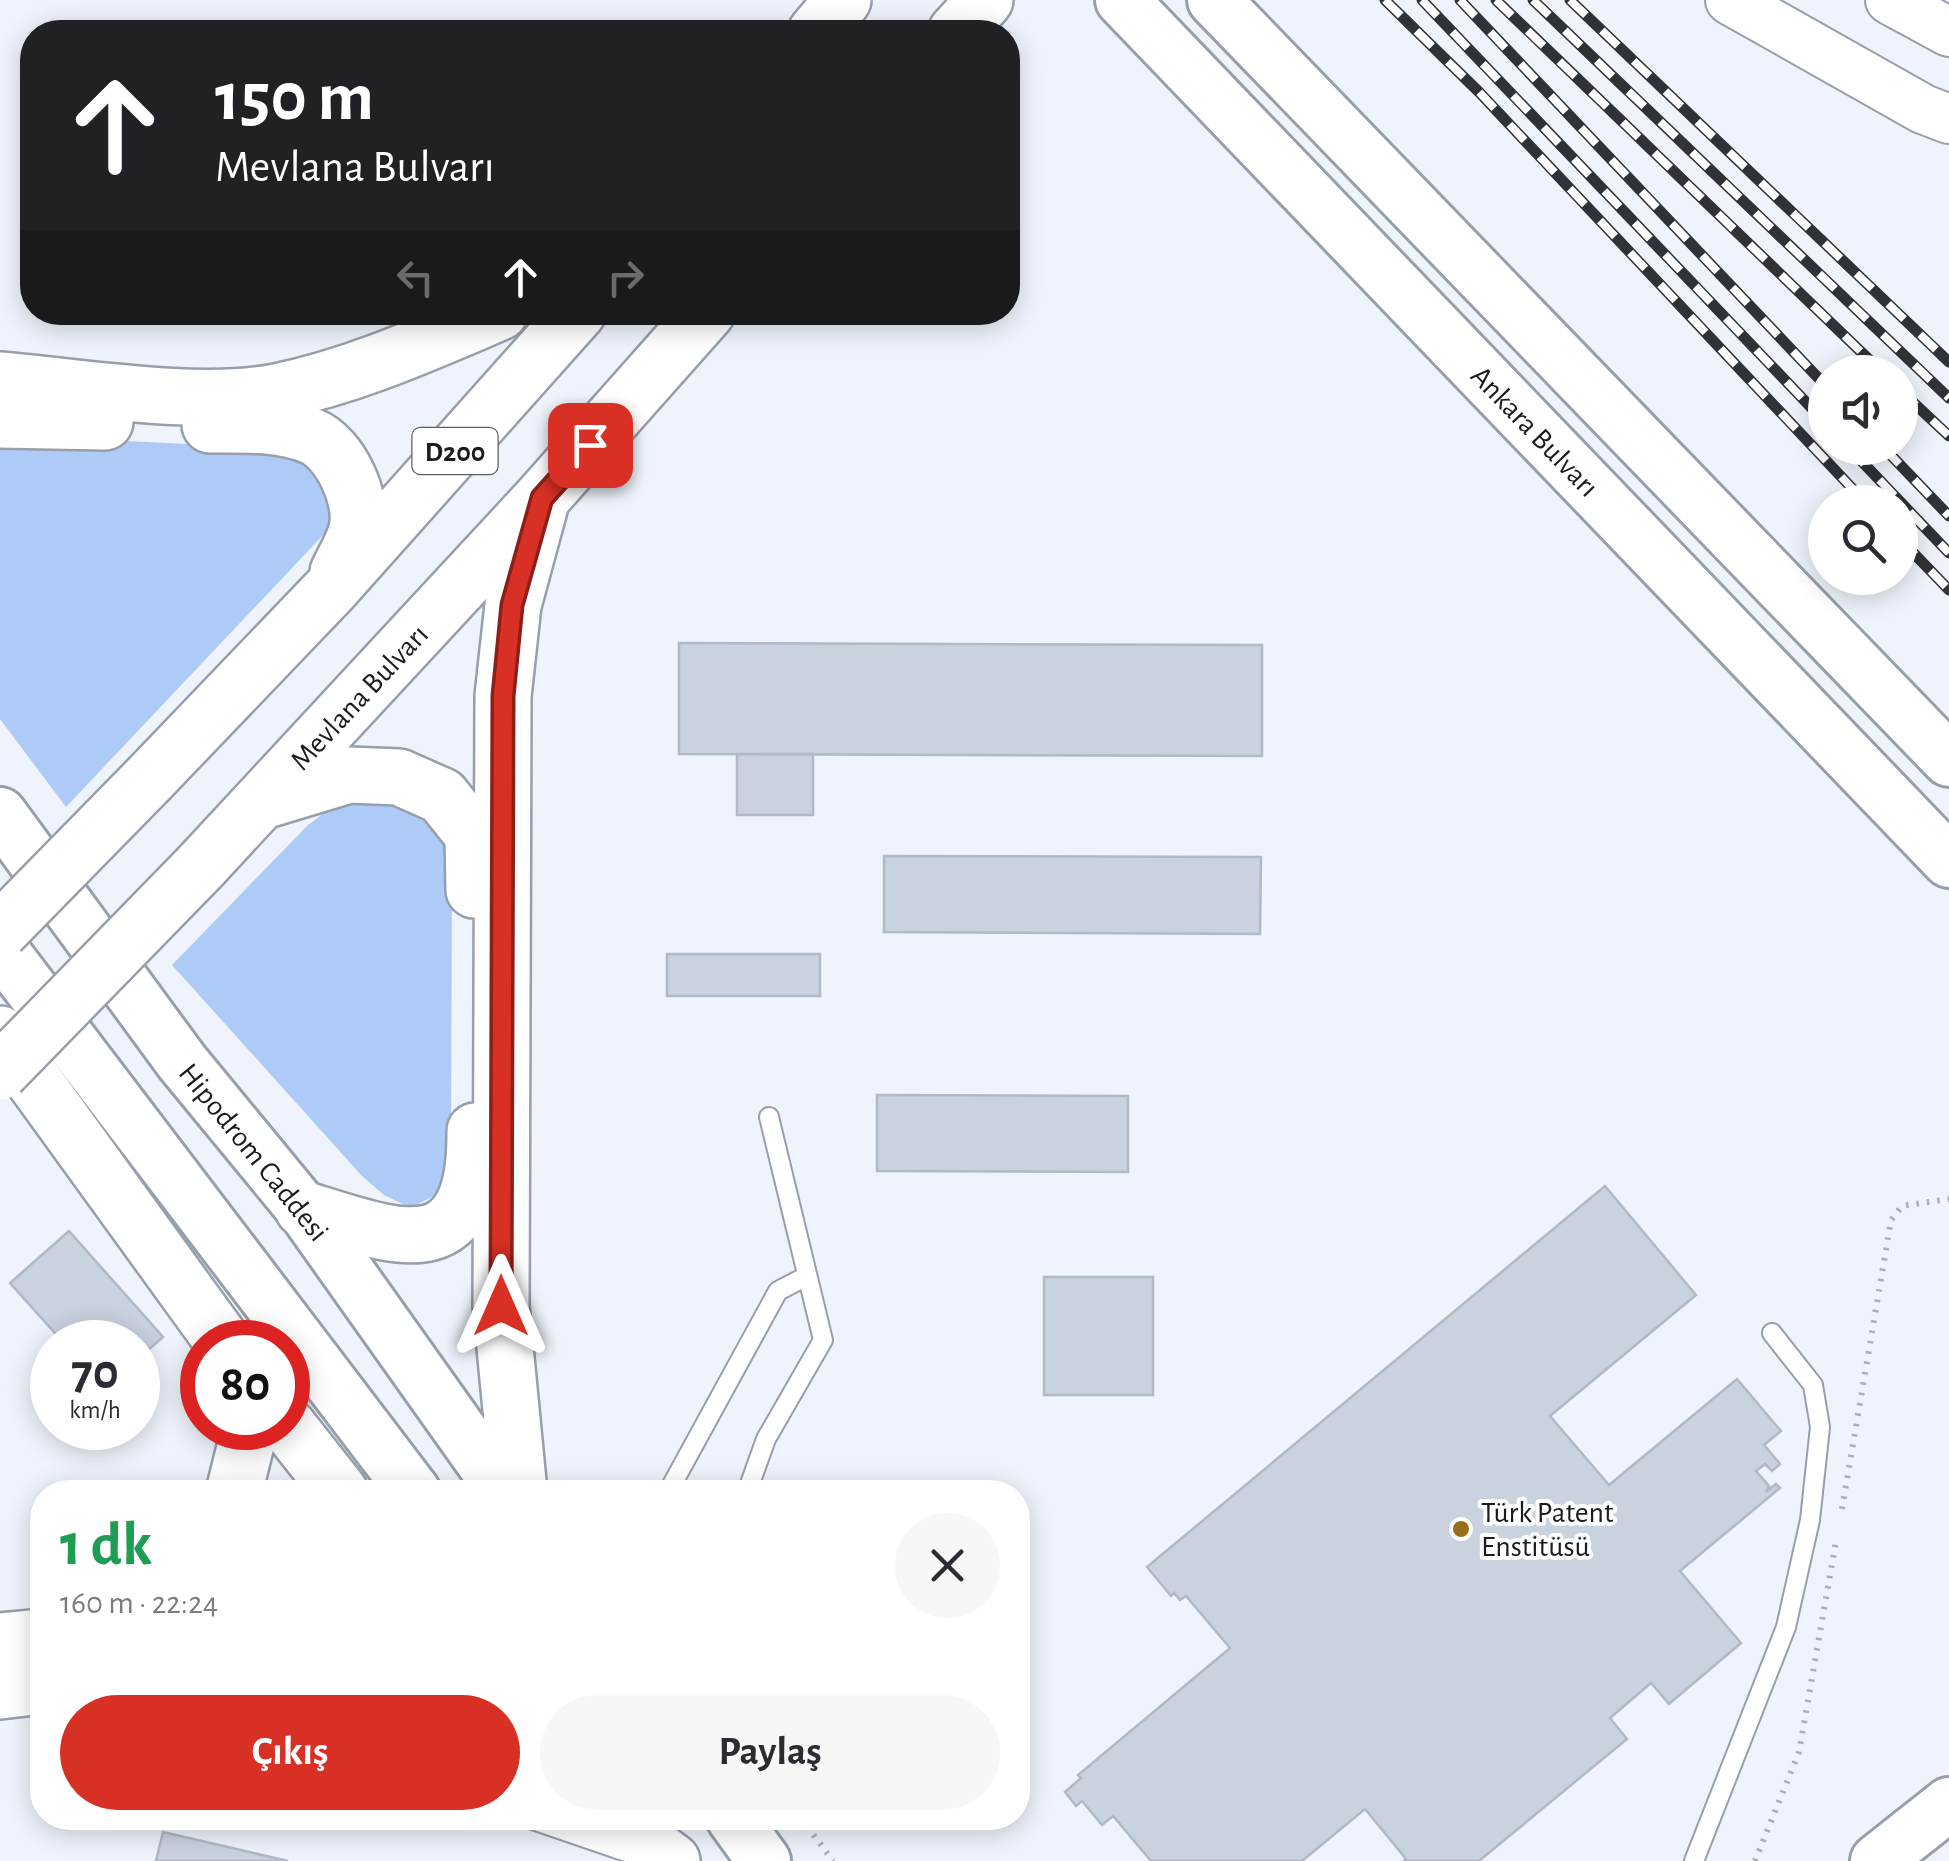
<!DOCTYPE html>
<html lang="tr">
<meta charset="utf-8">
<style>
:root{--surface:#fff;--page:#f7f7f7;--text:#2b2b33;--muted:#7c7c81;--accent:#d93025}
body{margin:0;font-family:"Alegreya Sans",sans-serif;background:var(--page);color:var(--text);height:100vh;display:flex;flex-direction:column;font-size:38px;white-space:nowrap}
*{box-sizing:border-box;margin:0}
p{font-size:32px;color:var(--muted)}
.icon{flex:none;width:55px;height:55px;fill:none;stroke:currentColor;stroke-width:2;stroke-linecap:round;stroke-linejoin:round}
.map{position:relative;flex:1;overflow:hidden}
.sheet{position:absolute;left:30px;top:1480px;width:1000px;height:350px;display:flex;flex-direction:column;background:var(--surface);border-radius:40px;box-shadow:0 5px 25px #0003}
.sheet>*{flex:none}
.banner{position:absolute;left:20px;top:20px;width:1000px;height:305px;border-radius:40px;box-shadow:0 5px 25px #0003;background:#202124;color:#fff;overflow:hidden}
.tools{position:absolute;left:1808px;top:355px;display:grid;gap:20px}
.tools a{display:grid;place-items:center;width:110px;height:110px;border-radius:50%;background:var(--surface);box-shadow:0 5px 25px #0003;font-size:50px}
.speed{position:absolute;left:30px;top:1320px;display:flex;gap:20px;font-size:50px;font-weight:700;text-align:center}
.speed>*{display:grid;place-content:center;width:130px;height:130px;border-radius:50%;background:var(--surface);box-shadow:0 5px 25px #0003;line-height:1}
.speed small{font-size:25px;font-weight:400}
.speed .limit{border:15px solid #d22;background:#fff;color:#111}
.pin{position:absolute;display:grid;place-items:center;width:85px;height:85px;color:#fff;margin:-42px;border-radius:20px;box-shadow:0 5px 15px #0006}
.me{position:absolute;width:110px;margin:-55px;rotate:0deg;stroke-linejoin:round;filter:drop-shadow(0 0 8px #0008)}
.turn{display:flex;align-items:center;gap:35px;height:210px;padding:0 30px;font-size:45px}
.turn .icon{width:130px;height:130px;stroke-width:2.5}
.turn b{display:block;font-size:70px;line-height:85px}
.lanes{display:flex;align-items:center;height:95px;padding:0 30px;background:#0003;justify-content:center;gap:50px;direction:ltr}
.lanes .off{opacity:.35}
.round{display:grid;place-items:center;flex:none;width:105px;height:105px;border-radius:52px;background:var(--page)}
.summary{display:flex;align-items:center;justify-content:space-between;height:170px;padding:0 30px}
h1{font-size:60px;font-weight:700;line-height:75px;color:#1e9e55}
.primary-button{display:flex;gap:20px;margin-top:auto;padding:20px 30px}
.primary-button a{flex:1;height:115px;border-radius:60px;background:var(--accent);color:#fff;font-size:40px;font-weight:700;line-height:115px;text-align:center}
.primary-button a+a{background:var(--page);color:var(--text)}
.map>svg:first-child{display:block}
</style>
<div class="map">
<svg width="1949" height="1861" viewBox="0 0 1949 1861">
<rect width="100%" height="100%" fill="#eff4fc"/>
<path fill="#aecaf6" d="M 0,435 L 292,449 L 328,480 L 333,517 L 326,532 L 66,807 L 0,719 Z
M 386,800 C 419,811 440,823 452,856 L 451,1157 L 437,1194 L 411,1208 L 384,1195 L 362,1176 L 172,965 L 308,825 L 332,807 Z"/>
<path fill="#c9d2df" stroke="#b1b9c6" stroke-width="2.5" d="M 679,643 L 1262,645 L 1262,756 L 679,754 Z
M 737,754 L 813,754 L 813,815 L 737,815 Z
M 884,856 L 1261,857 L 1260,934 L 884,932 Z
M 667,954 L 820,954 L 820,996 L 667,996 Z
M 877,1095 L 1128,1096 L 1128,1172 L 877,1171 Z
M 1605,1186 L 1696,1295 L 1550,1416 L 1609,1485 L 1737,1379 L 1781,1431 L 1764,1445 L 1780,1464 L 1772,1471 L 1765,1464 L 1756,1471 L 1769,1486 L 1766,1492 L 1776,1484 L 1780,1488 L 1680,1571 L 1741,1643 L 1669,1704 L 1651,1683 L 1610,1718 L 1627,1739 L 1479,1861 L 1404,1861 L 1406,1859 L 1365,1809 L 1302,1861 L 1151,1861 L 1113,1816 L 1102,1825 L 1082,1801 L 1076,1806 L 1065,1792 L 1081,1778 L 1078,1775 L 1230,1648 L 1186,1596 L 1180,1600 L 1174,1593 L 1171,1596 L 1147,1567 Z
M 69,1231 L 163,1337 L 138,1359 L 138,1342 L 63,1342 L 10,1283 Z
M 1044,1277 L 1153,1277 L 1153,1395 L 1044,1395 Z
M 163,1832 L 288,1861 L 156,1861 Z"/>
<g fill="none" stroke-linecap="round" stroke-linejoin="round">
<g stroke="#979fab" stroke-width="22">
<path id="lane" d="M 668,1492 L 778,1291 L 807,1276
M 747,1492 L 766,1439 L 823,1340 L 769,1117
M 527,1818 L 626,1852
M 1694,1861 L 1786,1627 L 1810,1520 L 1820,1427 L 1813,1385 L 1772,1333"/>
</g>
<g stroke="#979fab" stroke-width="52">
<path id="secondary" d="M 1730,0 L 1923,109 L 1949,119
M 1890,0 L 1949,32"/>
</g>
<g stroke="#979fab" stroke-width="58">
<path id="primary" d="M 1122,0 L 1949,861
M 1214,0 L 1949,760
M 0,814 L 182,1062 L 303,1209 L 504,1492
M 0,948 L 414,1492
M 733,1818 L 764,1861
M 1877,1861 L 1949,1804"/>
</g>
<g stroke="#979fab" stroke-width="60">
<path id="highway" d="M 816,32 L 843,0
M 956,32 L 985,0
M 0,380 C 82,387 197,407 276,392 C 354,376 427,343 500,312
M 0,420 L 105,422
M 210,425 C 244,425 280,423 311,436 C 340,447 364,500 357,529 C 354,544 344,559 338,572
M 150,778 L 331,589 L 578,312
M 263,801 L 349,775 L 399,777 L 442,796 L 473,835 L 474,890
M 200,867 L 542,498 L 707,312
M 0,1034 L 223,1342
M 303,1209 C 397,1238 476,1272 475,1131
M 288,1426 L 340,1492
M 234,1492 L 250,1428
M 519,1492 L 501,1306 L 503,696 L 513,605 L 542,498
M 0,1641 L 42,1637
M 0,1691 L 42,1686
M 614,1818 L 672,1861"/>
</g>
<path stroke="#abafb6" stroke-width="6" stroke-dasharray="2.5 8" stroke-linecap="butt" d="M 1842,1509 L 1891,1220 L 1902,1206 L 1949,1199
M 801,1818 L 833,1861
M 1755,1861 L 1799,1752 L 1836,1541"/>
<use href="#lane" stroke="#fff" stroke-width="18"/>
<use href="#secondary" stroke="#fff" stroke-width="48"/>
<use href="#primary" stroke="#fff" stroke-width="52"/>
<use href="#highway" stroke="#fff" stroke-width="55"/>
<g stroke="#2f3236" stroke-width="11">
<path id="rail" d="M 1385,0 L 1479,92 L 1865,502
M 1422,0 L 1825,422
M 1460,0 L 1825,385
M 1496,0 L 1882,372
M 1533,0 L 1949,398
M 1570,0 L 1949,362
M 1900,390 L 1949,436
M 1849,448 L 1949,553
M 1884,448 L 1949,516
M 1900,539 L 1949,590"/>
</g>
<use href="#rail" stroke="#fff" stroke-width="8" stroke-dasharray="22" stroke-linecap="butt"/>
<g stroke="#979fab" stroke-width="60" stroke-linecap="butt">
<path id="highway-bridge" d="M 0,931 L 150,778
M 0,1072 L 200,867"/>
</g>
<use href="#highway-bridge" stroke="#fff" stroke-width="55"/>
</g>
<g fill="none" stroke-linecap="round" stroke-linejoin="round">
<g stroke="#8d1f18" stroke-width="25">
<path id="route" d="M 501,1306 L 503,696 L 512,605 L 542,498 L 590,445"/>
</g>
<use href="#route" stroke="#d93025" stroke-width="18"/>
</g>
<circle fill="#976e1a" stroke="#fff" stroke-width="4" cx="1461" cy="1529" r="10"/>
<g text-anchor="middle" stroke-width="8" stroke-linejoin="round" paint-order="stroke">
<rect fill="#fff" stroke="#5e6063" stroke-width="2.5" x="412.5" y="428" width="85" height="46" rx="8"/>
<g font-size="28" font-weight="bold" fill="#191c20">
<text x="455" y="461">D200</text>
</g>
<g font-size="30" fill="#191c20" stroke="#fff">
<text transform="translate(1535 431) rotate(46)" y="10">Ankara Bulvarı</text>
<text transform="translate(359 697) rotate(-47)" y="10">Mevlana Bulvarı</text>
<text transform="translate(254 1152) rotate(51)" y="10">Hipodrom Caddesi</text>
</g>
<g font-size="30" fill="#191c20" stroke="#fff" text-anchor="start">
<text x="1481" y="1522">Türk Patent<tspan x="1481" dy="34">Enstitüsü</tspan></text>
</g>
</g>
</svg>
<div class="tools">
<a><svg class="icon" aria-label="sound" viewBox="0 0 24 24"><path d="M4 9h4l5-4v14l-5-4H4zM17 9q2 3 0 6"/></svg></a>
<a><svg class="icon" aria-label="search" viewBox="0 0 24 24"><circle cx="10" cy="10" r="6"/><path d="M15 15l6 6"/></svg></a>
</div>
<div class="speed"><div>70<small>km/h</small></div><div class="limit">80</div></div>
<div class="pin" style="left:590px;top:445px;background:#d93025"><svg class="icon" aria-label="arrive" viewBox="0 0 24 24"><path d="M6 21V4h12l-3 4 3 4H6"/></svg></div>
<svg class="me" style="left:501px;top:1306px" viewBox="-20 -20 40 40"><path d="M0-17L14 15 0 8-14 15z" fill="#d93025" stroke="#fff" stroke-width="4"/></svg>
<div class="banner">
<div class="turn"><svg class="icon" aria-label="ahead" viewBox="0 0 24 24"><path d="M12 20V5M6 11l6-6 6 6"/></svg><div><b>150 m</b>Mevlana Bulvarı</div></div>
<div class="lanes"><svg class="icon off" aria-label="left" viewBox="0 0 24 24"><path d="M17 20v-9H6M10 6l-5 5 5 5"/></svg><svg class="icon" aria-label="ahead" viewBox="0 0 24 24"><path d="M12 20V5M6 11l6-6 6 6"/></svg><svg class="icon off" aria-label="right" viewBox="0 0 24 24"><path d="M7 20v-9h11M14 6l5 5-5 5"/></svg></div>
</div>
<section class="sheet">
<div class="summary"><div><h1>1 dk</h1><p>160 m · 22:24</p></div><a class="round"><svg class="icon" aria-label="close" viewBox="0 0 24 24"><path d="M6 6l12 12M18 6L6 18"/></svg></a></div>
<div class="primary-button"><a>Çıkış</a><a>Paylaş</a></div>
</section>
</div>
